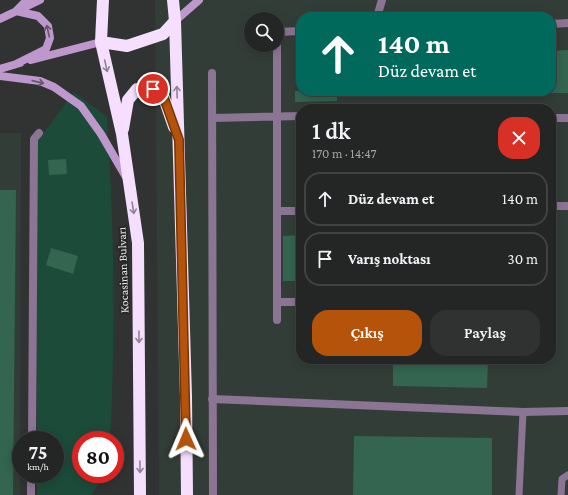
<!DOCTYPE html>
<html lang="tr">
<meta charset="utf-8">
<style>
:root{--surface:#242626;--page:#303232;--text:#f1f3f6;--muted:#a3a5a7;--line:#414343;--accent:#b45309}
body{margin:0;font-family:"Crimson Pro",serif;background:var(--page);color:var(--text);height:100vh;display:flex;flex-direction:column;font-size:15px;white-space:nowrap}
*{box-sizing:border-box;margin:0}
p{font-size:13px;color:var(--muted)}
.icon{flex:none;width:22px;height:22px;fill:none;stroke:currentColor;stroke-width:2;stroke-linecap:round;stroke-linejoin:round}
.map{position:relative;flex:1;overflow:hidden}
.details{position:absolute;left:296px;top:104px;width:260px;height:260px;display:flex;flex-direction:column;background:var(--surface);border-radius:16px;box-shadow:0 2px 10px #0003,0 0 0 1px var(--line)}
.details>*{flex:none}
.banner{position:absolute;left:296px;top:12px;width:260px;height:84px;border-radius:16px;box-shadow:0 2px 10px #0003,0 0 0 1px var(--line);background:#00695c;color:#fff;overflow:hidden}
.fabs{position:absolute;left:244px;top:12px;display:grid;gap:8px}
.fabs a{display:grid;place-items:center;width:40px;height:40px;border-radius:50%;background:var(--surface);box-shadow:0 2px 10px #0003,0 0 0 1px var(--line);font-size:20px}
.speed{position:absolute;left:12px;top:431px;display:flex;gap:8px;font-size:20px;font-weight:700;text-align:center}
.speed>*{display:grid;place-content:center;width:52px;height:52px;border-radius:50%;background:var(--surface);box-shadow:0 2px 10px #0003,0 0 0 1px var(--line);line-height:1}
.speed small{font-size:10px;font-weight:400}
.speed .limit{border:6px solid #d22;background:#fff;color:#111}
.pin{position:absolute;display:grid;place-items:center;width:34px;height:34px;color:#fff;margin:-17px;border:2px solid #fff;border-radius:50%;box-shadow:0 1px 4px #0007}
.me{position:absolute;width:44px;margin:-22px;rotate:359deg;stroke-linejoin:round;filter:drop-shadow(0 0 3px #0008)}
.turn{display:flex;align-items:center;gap:14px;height:84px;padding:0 16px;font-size:18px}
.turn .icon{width:52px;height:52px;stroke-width:2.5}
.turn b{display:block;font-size:28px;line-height:34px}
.round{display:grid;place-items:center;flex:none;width:42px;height:42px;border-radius:16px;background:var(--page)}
.summary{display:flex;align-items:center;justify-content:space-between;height:68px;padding:0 16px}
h1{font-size:24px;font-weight:600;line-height:30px}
.action{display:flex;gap:8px;margin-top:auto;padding:8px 16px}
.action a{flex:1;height:46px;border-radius:16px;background:var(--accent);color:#fff;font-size:16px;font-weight:600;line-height:46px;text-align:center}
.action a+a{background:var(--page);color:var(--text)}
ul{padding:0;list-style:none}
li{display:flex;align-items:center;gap:12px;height:54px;margin:0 8px 6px;padding:0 8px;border:2px solid var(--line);border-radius:16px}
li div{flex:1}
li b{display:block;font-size:15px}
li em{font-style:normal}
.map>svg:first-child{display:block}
</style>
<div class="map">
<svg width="568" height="495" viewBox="0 0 568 495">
<rect width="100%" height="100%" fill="#303332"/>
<path fill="#333d38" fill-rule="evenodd" d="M 155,0 L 568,0 L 568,495 L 159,495 ZM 301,17 L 551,17 L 551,91 L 301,91 ZM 251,19 L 277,19 L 277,45 L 251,45 ZM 301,109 L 551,109 L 551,359 L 301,359 Z
M 0,133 L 21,133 L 20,495 L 0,495 Z"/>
<path fill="#1d4b39" d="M 74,92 L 107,117 C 114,225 116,332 110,440 L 81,440 L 81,474 L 105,474 L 91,495 L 37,495 L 37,474 L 55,474 L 55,440 L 37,440 L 34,182 L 35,145 Z"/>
<path fill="#336551" d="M 568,50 L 568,93 L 551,93 L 551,51 Z
M 295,91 L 337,91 L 337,101 L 295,102 Z
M 66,159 L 67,174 L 49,175 L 48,160 Z
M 0,190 L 16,190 L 13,495 L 0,495 Z
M 301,235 L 301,281 L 283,281 L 283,236 Z
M 51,248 L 78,256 L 73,274 L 46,265 Z
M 393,359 L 488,359 L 487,388 L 393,386 Z
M 354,436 L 492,438 L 492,495 L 353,495 Z"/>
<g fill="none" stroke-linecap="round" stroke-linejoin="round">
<path stroke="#8c7495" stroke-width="7" d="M 519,495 L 523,412
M 561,495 L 562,479 L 568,475"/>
<path stroke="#8c7495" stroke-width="8" d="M 377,17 L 382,0
M 551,24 L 568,23
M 277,43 L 277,32 L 301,31
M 212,73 L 213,495
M 212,118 L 301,116
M 551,118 L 568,118
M 551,206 L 568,206
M 277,211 L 301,211
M 277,302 L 301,302
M 277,320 L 277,45
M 212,399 L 523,412 L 568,411
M 32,440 L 34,139 L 39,133
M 31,495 L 31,474"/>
<path stroke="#be98cd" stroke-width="8" d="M 0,19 L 40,0
M 175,21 L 199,0
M 31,60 L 101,42
M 16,64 L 46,49 L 50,38 L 48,26 L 38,16 L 16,11 L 27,0
M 0,69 L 20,63
M 0,76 L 40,81 L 54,87 L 81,106 L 101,134 L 126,177"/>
<path stroke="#f5defe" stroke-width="12" d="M 103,0 L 101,42 L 122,134 L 138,243 L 140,495
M 173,0 L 175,21 L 186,397 L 187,495
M 101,42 L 127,46 L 163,34 L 175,21
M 123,129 L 128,100 L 137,89 L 153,89 L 164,98 L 174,127"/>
</g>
<defs><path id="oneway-shaft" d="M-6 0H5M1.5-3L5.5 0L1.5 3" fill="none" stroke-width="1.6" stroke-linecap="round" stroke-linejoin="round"/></defs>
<g stroke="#63556a">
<use href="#oneway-shaft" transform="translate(48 31) rotate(-103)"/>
<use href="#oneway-shaft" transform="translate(38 82) rotate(13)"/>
</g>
<g stroke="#8e8493">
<use href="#oneway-shaft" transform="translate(106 66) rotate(77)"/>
<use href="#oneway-shaft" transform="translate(177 92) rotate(-92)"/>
<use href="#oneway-shaft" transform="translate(133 208) rotate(81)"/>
<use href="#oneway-shaft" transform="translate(139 337) rotate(90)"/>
<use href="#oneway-shaft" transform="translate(140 467) rotate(89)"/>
</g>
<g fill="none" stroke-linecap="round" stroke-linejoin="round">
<g stroke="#753606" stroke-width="10">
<path id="route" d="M 153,89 L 164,98 L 179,140 L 186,439"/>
</g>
<use href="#route" stroke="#b45309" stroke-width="7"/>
</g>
<g text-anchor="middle" stroke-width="4" stroke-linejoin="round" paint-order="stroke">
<g font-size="12" fill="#e2e4e3" stroke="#262928">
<text transform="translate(123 270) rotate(-92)" y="4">Kocasinan Bulvarı</text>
</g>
</g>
</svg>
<div class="fabs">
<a><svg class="icon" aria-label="search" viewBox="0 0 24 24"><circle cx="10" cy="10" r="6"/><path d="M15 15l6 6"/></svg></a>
</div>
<div class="speed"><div>75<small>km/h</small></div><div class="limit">80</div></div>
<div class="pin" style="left:153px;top:89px;background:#d93025"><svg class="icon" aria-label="arrive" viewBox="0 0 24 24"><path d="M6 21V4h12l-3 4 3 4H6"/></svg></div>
<svg class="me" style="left:186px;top:439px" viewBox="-20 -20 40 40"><path d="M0-17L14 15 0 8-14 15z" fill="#b45309" stroke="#fff" stroke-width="4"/></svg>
<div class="banner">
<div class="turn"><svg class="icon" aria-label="ahead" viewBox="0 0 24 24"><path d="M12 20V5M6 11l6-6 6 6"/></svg><div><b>140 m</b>Düz devam et</div></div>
</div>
<section class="details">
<div class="summary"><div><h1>1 dk</h1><p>170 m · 14:47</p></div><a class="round" style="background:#d93025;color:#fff"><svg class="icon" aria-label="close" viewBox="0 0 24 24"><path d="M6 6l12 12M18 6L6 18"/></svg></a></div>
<ul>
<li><svg class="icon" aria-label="ahead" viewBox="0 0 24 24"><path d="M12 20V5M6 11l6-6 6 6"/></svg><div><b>Düz devam et</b></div><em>140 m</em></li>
<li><svg class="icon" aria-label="arrive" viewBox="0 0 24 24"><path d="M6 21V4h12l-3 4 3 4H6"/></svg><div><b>Varış noktası</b></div><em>30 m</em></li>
</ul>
<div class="action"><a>Çıkış</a><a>Paylaş</a></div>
</section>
</div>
